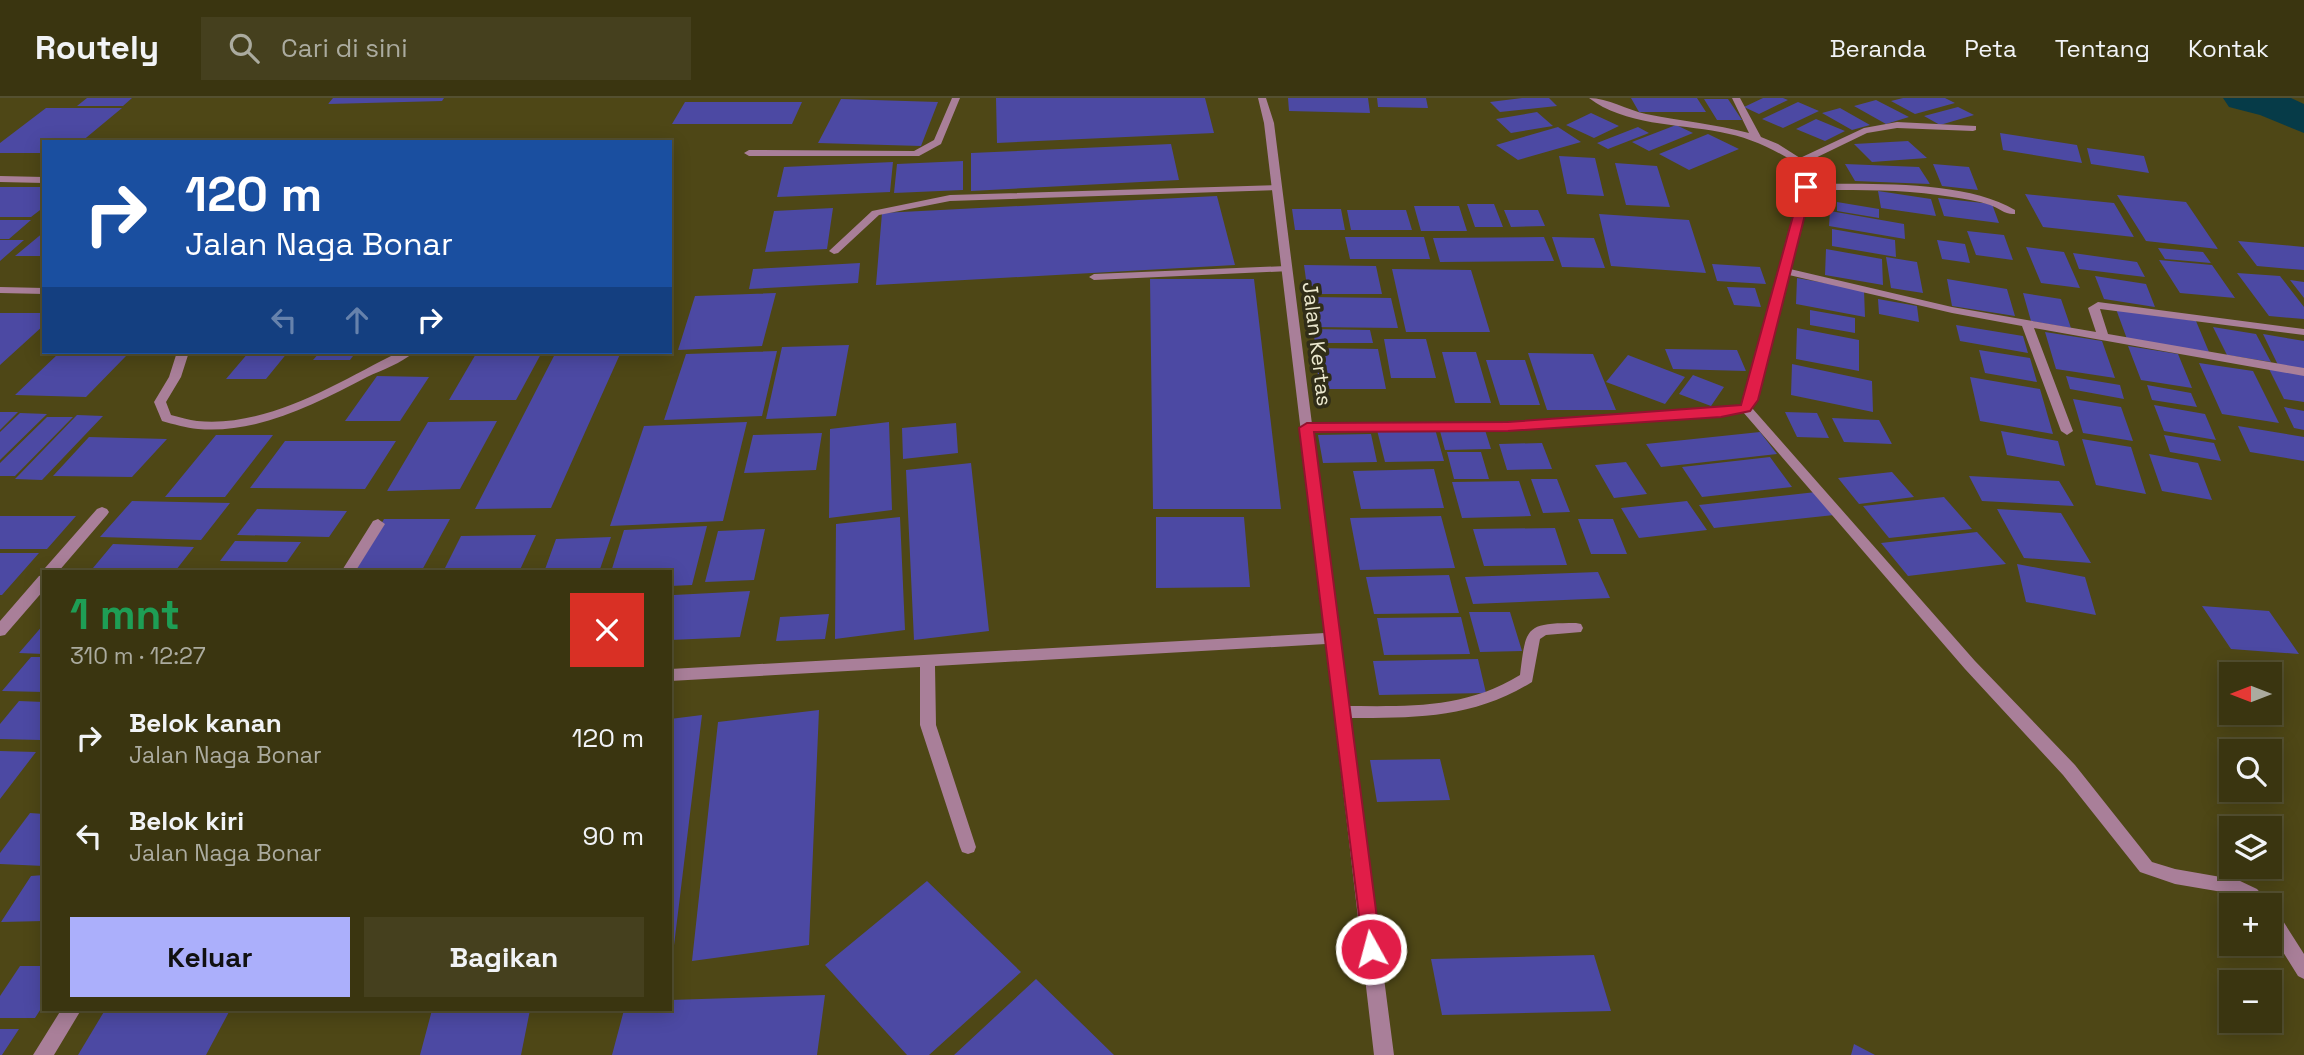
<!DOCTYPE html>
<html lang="id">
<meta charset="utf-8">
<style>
:root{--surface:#3a3510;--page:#45401e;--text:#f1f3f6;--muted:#abab9f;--line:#545030;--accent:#abaffb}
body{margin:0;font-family:"Space Grotesk",sans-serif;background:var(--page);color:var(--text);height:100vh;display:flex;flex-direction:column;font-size:26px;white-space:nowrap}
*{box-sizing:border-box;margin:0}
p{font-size:23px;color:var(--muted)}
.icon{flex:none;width:38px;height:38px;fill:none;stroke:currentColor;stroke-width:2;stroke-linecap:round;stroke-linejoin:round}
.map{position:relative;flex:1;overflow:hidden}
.details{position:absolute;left:42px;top:472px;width:630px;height:441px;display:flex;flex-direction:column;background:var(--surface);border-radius:0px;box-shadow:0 4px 18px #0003,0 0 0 2px var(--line)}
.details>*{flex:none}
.guide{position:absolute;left:42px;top:42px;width:630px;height:214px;border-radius:0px;box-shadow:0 4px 18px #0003,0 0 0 2px var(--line);background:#1a4fa0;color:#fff;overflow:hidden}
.needle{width:46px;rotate:270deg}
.controls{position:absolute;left:2219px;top:564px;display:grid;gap:14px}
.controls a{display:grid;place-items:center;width:63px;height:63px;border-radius:0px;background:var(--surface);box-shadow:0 4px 18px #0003,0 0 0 2px var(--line);font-size:35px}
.pin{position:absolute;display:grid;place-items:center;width:60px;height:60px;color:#fff;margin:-30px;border-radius:14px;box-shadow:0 4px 10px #0006}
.me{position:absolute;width:77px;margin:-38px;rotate:353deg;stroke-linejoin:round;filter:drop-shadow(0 0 5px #0008)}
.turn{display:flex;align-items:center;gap:24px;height:147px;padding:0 28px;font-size:32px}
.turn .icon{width:91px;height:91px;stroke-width:2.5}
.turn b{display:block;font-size:49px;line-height:60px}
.lanes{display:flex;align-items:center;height:66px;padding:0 28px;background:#0003;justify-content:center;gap:35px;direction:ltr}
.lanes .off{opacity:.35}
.round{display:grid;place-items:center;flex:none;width:74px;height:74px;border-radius:0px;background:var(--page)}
.head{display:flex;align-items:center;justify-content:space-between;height:119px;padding:0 28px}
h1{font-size:42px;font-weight:800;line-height:52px;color:#1e9e55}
.cta{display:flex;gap:14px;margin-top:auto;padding:14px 28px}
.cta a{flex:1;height:80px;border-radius:0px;background:var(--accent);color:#111;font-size:28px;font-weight:800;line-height:80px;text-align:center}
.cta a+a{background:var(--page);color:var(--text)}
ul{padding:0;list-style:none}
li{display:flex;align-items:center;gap:21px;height:98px;padding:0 28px}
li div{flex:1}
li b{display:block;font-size:26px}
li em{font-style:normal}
header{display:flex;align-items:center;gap:42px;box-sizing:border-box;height:98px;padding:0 35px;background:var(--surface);border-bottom:2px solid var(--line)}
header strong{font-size:33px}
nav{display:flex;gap:38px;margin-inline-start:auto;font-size:24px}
.search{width:490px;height:63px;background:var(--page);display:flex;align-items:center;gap:18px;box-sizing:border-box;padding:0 24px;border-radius:0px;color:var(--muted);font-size:26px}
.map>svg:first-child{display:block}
</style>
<header>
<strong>Routely</strong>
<div class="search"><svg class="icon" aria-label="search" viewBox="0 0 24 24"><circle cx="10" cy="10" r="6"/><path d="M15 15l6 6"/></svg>Cari di sini</div>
<nav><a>Beranda</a><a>Peta</a><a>Tentang</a><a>Kontak</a></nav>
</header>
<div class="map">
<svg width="2304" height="957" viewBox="0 0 2304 957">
<rect width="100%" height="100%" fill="#4e4716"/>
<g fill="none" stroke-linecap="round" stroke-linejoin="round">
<path fill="#063b48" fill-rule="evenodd" d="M 2223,0 L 2291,0 L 2304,6 L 2304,35 L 2260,17 L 2229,9 Z"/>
</g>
<path fill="#4c49a3" d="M 87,0 L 132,0 L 123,8 L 77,8 Z
M 333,0 L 444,0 L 442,3 L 328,6 Z
M 996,0 L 1205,0 L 1214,35 L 997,45 Z
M 1288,0 L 1368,0 L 1370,15 L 1289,13 Z
M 1377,0 L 1426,0 L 1428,10 L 1378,9 Z
M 1522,0 L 1549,0 L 1557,8 L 1500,14 L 1490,4 Z
M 1631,0 L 1697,0 L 1706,14 L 1639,14 Z
M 1763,0 L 1783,0 L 1788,2 L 1759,16 L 1744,9 Z
M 1903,0 L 1945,0 L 1955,5 L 1915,16 L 1891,3 Z
M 841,1 L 938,4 L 921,48 L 818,45 Z
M 1704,1 L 1728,1 L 1742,22 L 1717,22 Z
M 1876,2 L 1909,19 L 1886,26 L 1854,8 Z
M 685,4 L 802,4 L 792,26 L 672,26 Z
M 1798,4 L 1819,13 L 1783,30 L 1762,21 Z
M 1958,9 L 1974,17 L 1940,27 L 1924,18 Z
M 46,10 L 122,10 L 81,44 L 44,44 L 44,55 L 0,55 L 0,45 Z
M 1840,10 L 1870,27 L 1852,32 L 1822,15 Z
M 1537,14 L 1553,28 L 1511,35 L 1496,21 Z
M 1591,15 L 1619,28 L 1594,40 L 1566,27 Z
M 1816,21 L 1845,33 L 1825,43 L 1796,31 Z
M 1676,27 L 1693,35 L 1649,53 L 1632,44 Z
M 1558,29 L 1581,44 L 1518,62 L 1496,47 Z
M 1638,29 L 1649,35 L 1608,51 L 1597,45 Z
M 2000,35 L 2077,47 L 2082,65 L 2003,52 Z
M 1708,36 L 1739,51 L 1689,72 L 1659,56 Z
M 1908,43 L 1927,60 L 1872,64 L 1854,46 Z
M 1171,46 L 1179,82 L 971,93 L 971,55 Z
M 2087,50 L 2144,58 L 2149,75 L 2091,66 Z
M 1559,58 L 1595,60 L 1604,98 L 1567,96 Z
M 963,63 L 963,92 L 894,95 L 897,66 Z
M 893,64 L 890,94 L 777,99 L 784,69 Z
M 1615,65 L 1657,68 L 1670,109 L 1626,107 Z
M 1845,66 L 1919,69 L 1930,86 L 1855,83 Z
M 1933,66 L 1969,69 L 1978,92 L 1942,88 Z
M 0,89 L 44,89 L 44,109 L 31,119 L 0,119 Z
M 1878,93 L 1931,101 L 1936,118 L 1881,110 Z
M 2025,96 L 2114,105 L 2134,139 L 2043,129 Z
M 2117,97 L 2186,104 L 2218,151 L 2146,143 Z
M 1217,98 L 1235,167 L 876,187 L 882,115 Z
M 1938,100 L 1992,106 L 1999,125 L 1944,118 Z
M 1837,104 L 1879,111 L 1879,120 L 1837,113 Z
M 1467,106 L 1494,106 L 1503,129 L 1475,129 Z
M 1414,108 L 1459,108 L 1467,133 L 1421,133 Z
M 833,110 L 827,151 L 765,154 L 774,113 Z
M 1292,111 L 1341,111 L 1345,132 L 1295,132 Z
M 1347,112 L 1406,112 L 1412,132 L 1351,132 Z
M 1504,112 L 1538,112 L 1545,128 L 1511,129 Z
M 1830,113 L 1904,126 L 1905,141 L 1829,128 Z
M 1599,116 L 1689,122 L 1706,175 L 1611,168 Z
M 0,122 L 31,122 L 9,141 L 0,141 Z
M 1832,131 L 1895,142 L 1896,159 L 1832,148 Z
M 1967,133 L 2004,137 L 2013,162 L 1976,157 Z
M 44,134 L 44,158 L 15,158 Z
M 1345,139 L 1424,139 L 1430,161 L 1350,161 Z
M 1544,139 L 1554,163 L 1440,164 L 1433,140 Z
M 1552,139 L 1594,140 L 1605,170 L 1562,169 Z
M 0,142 L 24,142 L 0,163 Z
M 1937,142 L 1965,146 L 1970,165 L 1942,161 Z
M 2238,143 L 2304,149 L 2304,172 L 2257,168 Z
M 2026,149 L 2064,154 L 2080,190 L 2041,185 Z
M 2158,150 L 2203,154 L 2211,165 L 2165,161 Z
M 1826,151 L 1882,161 L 1883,187 L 1825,177 Z
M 2073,155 L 2137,164 L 2145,179 L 2079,171 Z
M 1886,159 L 1917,164 L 1923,195 L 1891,190 Z
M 2159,162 L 2212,167 L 2235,200 L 2180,195 Z
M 860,165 L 858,185 L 749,191 L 753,171 Z
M 1712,166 L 1760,169 L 1766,186 L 1717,183 Z
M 1304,167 L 1376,168 L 1382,196 L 1308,196 Z
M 1392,171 L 1471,172 L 1490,234 L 1406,234 Z
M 2237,175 L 2280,178 L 2304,209 L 2304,221 L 2269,218 Z
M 2095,178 L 2146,186 L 2155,209 L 2104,201 Z
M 1797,180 L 1864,192 L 1865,219 L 1796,206 Z
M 1150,181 L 1254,181 L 1281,411 L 1153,411 Z
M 1947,181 L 2007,191 L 2015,218 L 1952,208 Z
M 2290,182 L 2304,184 L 2304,200 Z
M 1727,189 L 1755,190 L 1761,209 L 1734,207 Z
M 776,195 L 762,248 L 678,252 L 695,198 Z
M 2023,195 L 2061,201 L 2071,230 L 2031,223 Z
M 1309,199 L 1391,200 L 1398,230 L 1313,229 Z
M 1878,201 L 1917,208 L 1919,224 L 1879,216 Z
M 2116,211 L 2196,223 L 2209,254 L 2127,241 Z
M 1810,212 L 1855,220 L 1855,235 L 1810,227 Z
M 0,215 L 44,215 L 44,227 L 0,267 Z
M 1956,227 L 2023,238 L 2028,255 L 1960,243 Z
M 2213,229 L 2256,236 L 2271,264 L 2227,257 Z
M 1797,230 L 1859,242 L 1859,273 L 1796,261 Z
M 1313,231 L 1370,232 L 1373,245 L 1315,245 Z
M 2045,234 L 2102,243 L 2115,280 L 2056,271 Z
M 2263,236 L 2304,243 L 2304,271 L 2278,267 Z
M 1384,241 L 1426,241 L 1436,280 L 1391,280 Z
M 849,247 L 836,318 L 766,321 L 782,249 Z
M 2128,248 L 2178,256 L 2192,290 L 2141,282 Z
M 1314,250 L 1378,251 L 1386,291 L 1320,291 Z
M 1665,251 L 1737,252 L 1746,273 L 1673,271 Z
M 1979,252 L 2030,260 L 2037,284 L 1985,275 Z
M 777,253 L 762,318 L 664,322 L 686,256 Z
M 249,254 L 288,254 L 266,281 L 226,281 Z
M 320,254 L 356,254 L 350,262 L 313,262 Z
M 477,254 L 542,254 L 516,302 L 449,302 Z
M 556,254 L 621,254 L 551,410 L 475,411 Z
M 1442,254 L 1476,254 L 1491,305 L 1455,305 Z
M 1528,255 L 1593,256 L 1616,312 L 1547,312 Z
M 58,256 L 126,258 L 86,299 L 15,297 Z
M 1628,257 L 1685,279 L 1665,306 L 1606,284 Z
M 1486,262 L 1525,262 L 1540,307 L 1500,307 Z
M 2199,265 L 2253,273 L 2279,325 L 2222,316 Z
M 1792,266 L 1872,283 L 1873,314 L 1791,297 Z
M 2269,271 L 2304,277 L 2304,304 L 2284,301 Z
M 1693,277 L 1724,289 L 1711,308 L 1679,296 Z
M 377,278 L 429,279 L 400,323 L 345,323 Z
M 2066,278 L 2120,287 L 2124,301 L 2070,291 Z
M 1970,279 L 2040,291 L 2053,336 L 1980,323 Z
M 2147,287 L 2191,295 L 2197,309 L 2152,302 Z
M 2073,301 L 2121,309 L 2133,343 L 2083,335 Z
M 2154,307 L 2205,316 L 2216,342 L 2164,333 Z
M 2284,309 L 2304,313 L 2304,332 L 2294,330 Z
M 0,314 L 18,314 L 0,332 Z
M 1785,314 L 1817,315 L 1829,340 L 1797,339 Z
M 20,315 L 47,316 L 0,362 L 0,334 Z
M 77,317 L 103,318 L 42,382 L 15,381 Z
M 47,319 L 73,319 L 15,378 L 0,378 L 0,365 Z
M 1832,320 L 1879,322 L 1892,346 L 1844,344 Z
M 497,323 L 460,391 L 387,393 L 428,324 Z
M 747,324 L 723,423 L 610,428 L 644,328 Z
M 889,324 L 892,412 L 829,420 L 830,331 Z
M 956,325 L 958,355 L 903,361 L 902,330 Z
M 2238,328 L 2304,339 L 2304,363 L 2250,354 Z
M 1435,331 L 1444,363 L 1385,364 L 1377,332 Z
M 1485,332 L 1491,351 L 1445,352 L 1440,333 Z
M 2001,333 L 2058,343 L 2065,368 L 2007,357 Z
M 1760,334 L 1777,356 L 1661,369 L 1646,346 Z
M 822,335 L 816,372 L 744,375 L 753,337 Z
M 1371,336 L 1377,364 L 1323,365 L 1318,337 Z
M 216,337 L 273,337 L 225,399 L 165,399 Z
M 2164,337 L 2214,345 L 2221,363 L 2170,354 Z
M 89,339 L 167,341 L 132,379 L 53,378 Z
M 2082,341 L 2131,349 L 2146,396 L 2096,387 Z
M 285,343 L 396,343 L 365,391 L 250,390 Z
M 1542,345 L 1552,371 L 1507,372 L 1499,346 Z
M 1447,354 L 1481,354 L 1489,381 L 1454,381 Z
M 2149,356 L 2198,365 L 2212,402 L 2162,393 Z
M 1770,359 L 1792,389 L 1702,399 L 1682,369 Z
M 1626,364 L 1647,396 L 1614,400 L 1595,367 Z
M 971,365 L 989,533 L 914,542 L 906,372 Z
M 1434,371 L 1444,410 L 1361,411 L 1353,373 Z
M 1892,374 L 1914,399 L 1859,406 L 1838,380 Z
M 1969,378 L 2059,383 L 2074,408 L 1982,403 Z
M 1531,381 L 1557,381 L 1570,414 L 1543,415 Z
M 1519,383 L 1531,418 L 1462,420 L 1452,384 Z
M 1816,394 L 1834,417 L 1714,430 L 1699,407 Z
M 1944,399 L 1972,431 L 1889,440 L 1863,408 Z
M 132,403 L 230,405 L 201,442 L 100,439 Z
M 1687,403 L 1707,432 L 1639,440 L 1621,410 Z
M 257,411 L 347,413 L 329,439 L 237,437 Z
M 1997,411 L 2061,415 L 2091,465 L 2024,460 Z
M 0,418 L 76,418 L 47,451 L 0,451 Z
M 1441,418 L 1455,470 L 1360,472 L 1350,420 Z
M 900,419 L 905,532 L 835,541 L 836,426 Z
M 1156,419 L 1244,419 L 1250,489 L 1156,490 Z
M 384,421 L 450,421 L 421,474 L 353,474 Z
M 1578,421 L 1613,421 L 1627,456 L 1591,456 Z
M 707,428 L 692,487 L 670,488 L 670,474 L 611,474 L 624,432 Z
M 1555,430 L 1567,467 L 1484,468 L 1473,431 Z
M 765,431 L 754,482 L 705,484 L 718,433 Z
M 1977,434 L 2006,466 L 1908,478 L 1881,445 Z
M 536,437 L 519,474 L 443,474 L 461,438 Z
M 611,439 L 599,474 L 544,474 L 556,441 Z
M 235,443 L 301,444 L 287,464 L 220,463 Z
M 113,446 L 194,449 L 176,472 L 93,470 Z
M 0,455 L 39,455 L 2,497 L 0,497 Z
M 2017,466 L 2085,479 L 2096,517 L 2026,504 Z
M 211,470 L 277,471 L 275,474 L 208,474 Z
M 1598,474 L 1610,500 L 1473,506 L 1465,479 Z
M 1449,477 L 1459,515 L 1374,516 L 1366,479 Z
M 750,493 L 740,539 L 670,542 L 674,497 Z
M 2202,508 L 2269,513 L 2299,556 L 2231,551 Z
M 1469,514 L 1510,514 L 1522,553 L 1480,554 Z
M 829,516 L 825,541 L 776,543 L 780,519 Z
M 1461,519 L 1470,556 L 1384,557 L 1377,520 Z
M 44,526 L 44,556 L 19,555 Z
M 31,559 L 44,559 L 44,594 L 2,593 Z
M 1478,561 L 1486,595 L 1379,597 L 1373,563 Z
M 19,603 L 44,604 L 44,638 L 40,642 L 0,641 L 0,626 Z
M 819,612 L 809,847 L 692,863 L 718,624 Z
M 702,617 L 672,864 L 670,864 L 670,621 Z
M 0,653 L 36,654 L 0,701 Z
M 1440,661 L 1450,702 L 1377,704 L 1370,662 Z
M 30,715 L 44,716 L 44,768 L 0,766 L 0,755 Z
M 44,777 L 44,823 L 1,824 L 31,778 Z
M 927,783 L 1021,874 L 929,957 L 907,957 L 825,867 Z
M 1594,857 L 1611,913 L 1442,917 L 1431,861 Z
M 20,868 L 44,868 L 44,906 L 35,920 L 0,920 L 0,898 Z
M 1036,881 L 1114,957 L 954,957 Z
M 825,897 L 817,957 L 612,957 L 624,912 L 670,912 L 670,902 Z
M 105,912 L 230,912 L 206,957 L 78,957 Z
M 432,912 L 530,912 L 521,957 L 420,957 Z
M 0,931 L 19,931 L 2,957 L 0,957 Z
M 1854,946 L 1875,957 L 1851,957 Z"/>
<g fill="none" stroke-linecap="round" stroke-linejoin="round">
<path fill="#a97f99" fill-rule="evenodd" d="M 1277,87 L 1282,90 L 1280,92 L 950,103 L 879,117 L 838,155 L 834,156 L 829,153 L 872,113 L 950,97 Z
M 1286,168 L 1290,169 L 1290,173 L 1094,182 L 1089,179 L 1094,176 Z
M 1576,525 L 1581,526 L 1583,530 L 1581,534 L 1546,537 L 1540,541 L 1532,584 C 1471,622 1412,620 1342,620 L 1337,618 L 1334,614 L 1337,610 L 1342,608 C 1406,608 1463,612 1520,577 C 1526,529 1525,525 1576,525 Z"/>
<path fill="#a97f99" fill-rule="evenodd" d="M 952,0 L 960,0 L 941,46 L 919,58 L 749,58 L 744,55 L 749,52 L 914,53 L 934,42 Z
M 1258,0 L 1266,0 L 1274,25 L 1312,326 L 1508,324 L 1721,311 L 1742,307 L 1801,89 L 1796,65 C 1772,50 1748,39 1720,34 C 1678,26 1624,27 1589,0 C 1608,0 1627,12 1646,16 C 1681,23 1715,26 1749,35 L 1732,0 L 1740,0 L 1761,39 L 1778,46 L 1800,60 L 1864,30 L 1897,24 L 1976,28 L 1976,32 L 1973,33 L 1897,30 L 1867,35 L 1805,65 L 1810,86 C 1869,86 1964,82 2015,112 L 2015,116 C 2005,117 1999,110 1990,107 C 1978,103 1965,101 1952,99 C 1906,91 1857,92 1810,92 L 1790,171 L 1952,209 L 2096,234 L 2088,210 L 2098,204 L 2304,231 L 2304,237 L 2100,211 L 2108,236 L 2304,270 L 2304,278 L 2034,230 L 2073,333 L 2067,337 L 2061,333 L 2022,228 L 1952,215 L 1789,177 L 1757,302 L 1752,310 L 1975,563 L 2075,667 L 2152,764 L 2175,771 L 2238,782 L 2257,791 L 2271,807 L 2270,809 L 2270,807 L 2250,807 L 2234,796 L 2175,786 L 2140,774 L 2063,677 L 1965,571 L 1743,314 L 1721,319 L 1508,332 L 1313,334 L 1394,957 L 1374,957 L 1326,546 L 935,568 L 936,627 L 976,749 L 974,754 L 968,756 L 962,754 L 960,749 L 920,627 L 920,569 L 670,583 L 670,571 L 1325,535 L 1264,25 Z
M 0,78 L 44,79 L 44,85 L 0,84 Z
M 0,189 L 44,190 L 44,196 L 0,195 Z
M 177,254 L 189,254 L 181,279 L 166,304 L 171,317 C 180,319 189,322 197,323 C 269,330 338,284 399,254 L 414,254 C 402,265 382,272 367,279 C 315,306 258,336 198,331 C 186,330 173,326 162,323 L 154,304 L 169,279 Z
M 102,409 L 107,411 L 109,414 L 107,417 L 58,474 L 44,475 L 45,470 L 97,411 Z
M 378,421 L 385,426 L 355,474 L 341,474 L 373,423 Z
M 44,477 L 44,492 L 5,537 L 0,538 L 0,523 L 39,478 Z
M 2270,810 L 2276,812 L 2304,856 L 2304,881 L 2298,878 L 2270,833 Z
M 61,912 L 81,912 L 54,957 L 33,957 Z"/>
</g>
<path fill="#e11d48" stroke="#92132f" stroke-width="2" d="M 1806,85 L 1812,89 L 1758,302 L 1750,313 L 1721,319 L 1508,333 L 1314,334 L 1381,851 L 1378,858 L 1371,861 L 1364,858 L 1299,330 L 1307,325 L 1508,324 L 1741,307 L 1801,89 Z"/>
<g text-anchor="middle" stroke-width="7" stroke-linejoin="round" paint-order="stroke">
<g font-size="21" fill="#ece9cf" stroke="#302d18">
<text transform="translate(1317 246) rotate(83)" y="7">Jalan Kertas</text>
</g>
</g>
</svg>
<div class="controls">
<a><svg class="needle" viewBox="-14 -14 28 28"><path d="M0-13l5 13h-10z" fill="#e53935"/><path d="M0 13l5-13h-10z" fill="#abab9f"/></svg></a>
<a><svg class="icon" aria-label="search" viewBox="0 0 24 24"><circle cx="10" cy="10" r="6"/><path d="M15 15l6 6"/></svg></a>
<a><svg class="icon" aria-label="layers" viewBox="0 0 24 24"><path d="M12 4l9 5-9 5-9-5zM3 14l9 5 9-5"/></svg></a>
<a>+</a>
<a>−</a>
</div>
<div class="pin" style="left:1806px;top:89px;background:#d93025"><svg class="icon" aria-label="arrive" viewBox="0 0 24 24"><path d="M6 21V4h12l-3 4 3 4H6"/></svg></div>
<svg class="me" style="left:1371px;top:851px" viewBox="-20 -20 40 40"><circle r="17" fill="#e11d48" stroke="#fff" stroke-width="3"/><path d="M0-11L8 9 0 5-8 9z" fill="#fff"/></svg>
<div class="guide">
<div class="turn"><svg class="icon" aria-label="right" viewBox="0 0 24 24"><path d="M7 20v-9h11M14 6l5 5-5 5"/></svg><div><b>120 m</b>Jalan Naga Bonar</div></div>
<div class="lanes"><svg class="icon off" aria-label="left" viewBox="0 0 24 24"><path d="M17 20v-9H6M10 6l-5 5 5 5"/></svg><svg class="icon off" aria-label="ahead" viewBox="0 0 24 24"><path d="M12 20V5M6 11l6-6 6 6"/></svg><svg class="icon" aria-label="right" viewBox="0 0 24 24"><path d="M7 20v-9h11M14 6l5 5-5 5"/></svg></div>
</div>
<section class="details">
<div class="head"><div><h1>1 mnt</h1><p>310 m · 12:27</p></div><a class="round" style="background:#d93025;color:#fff"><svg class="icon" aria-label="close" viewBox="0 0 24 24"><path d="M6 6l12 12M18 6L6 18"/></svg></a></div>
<ul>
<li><svg class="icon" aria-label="right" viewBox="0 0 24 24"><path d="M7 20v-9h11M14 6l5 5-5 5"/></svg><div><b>Belok kanan</b><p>Jalan Naga Bonar</p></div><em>120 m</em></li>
<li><svg class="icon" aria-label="left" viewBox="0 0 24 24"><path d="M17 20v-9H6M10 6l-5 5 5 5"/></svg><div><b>Belok kiri</b><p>Jalan Naga Bonar</p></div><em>90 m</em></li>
</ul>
<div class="cta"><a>Keluar</a><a>Bagikan</a></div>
</section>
</div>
